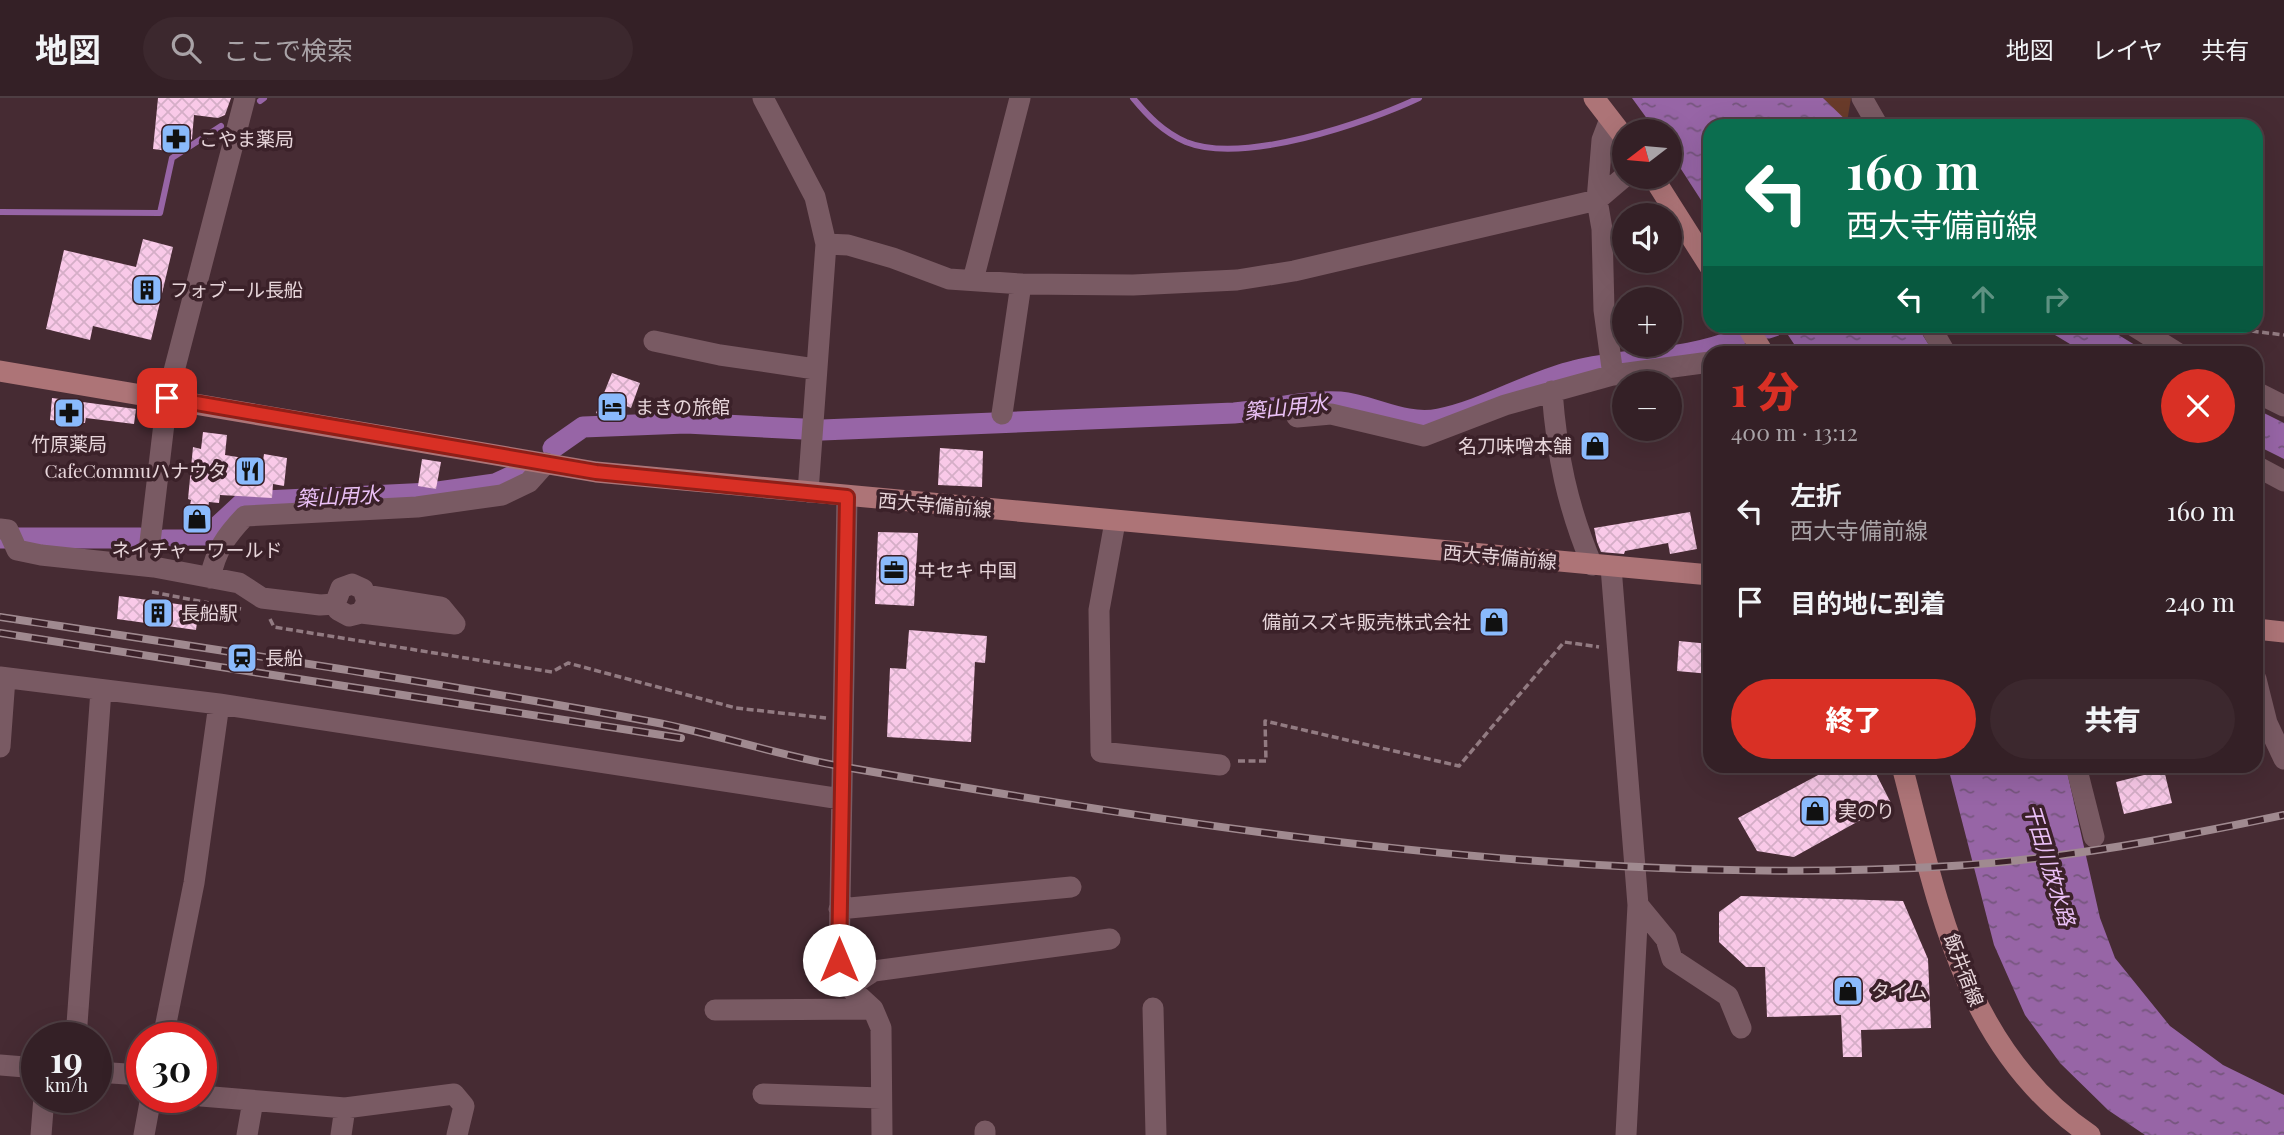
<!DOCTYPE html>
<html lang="ja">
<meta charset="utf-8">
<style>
:root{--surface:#342026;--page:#3c282e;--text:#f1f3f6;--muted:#a9a3a7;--line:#4e3e43;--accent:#d93025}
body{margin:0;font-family:"Playfair Display","Noto Sans JP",serif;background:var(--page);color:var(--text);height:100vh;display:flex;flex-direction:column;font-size:26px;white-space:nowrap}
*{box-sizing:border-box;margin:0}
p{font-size:23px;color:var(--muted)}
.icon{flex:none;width:38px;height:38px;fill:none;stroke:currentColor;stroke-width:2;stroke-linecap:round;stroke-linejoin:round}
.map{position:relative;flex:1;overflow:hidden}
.sheet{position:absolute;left:1703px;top:248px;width:560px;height:427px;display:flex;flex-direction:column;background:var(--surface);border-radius:21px;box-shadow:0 7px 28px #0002,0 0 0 2px var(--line)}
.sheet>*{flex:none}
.guide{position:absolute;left:1703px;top:21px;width:560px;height:214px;border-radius:21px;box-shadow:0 7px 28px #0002,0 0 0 2px var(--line);background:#0b6e4f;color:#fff;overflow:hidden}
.needle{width:46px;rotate:254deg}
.tools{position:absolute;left:1612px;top:21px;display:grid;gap:14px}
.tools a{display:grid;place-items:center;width:70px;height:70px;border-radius:50%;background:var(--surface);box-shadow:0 7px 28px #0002,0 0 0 2px var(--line);font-size:35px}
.speed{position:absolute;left:21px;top:924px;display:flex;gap:14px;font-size:35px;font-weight:700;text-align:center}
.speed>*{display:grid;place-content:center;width:91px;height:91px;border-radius:50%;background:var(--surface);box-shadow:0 7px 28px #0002,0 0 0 2px var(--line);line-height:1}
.speed small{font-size:18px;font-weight:400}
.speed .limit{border:10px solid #d22;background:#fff;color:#111}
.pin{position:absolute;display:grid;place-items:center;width:60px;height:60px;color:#fff;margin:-30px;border-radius:14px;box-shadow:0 4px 10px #0006}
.me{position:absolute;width:77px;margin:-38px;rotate:0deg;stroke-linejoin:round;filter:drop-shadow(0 0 5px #0008)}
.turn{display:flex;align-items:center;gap:24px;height:147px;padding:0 28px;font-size:32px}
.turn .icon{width:91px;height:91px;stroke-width:2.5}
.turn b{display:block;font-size:49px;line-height:60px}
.lanes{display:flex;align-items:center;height:66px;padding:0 28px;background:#0003;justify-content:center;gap:35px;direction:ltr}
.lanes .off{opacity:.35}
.round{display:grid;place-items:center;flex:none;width:74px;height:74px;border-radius:37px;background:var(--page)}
.headline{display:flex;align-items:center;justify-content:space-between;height:119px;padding:0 28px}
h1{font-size:42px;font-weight:800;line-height:52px;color:var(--accent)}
.cta{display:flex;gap:14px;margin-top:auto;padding:14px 28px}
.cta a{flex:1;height:80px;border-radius:42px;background:var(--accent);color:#fff;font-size:28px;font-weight:800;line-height:80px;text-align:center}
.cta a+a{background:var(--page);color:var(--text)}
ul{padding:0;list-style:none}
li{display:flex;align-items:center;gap:21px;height:91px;padding:0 28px}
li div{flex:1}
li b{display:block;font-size:26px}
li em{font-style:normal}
header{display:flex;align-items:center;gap:42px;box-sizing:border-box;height:98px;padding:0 35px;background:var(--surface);border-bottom:2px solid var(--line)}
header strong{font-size:33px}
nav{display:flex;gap:38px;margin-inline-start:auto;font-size:24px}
.search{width:490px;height:63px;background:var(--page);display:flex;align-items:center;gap:18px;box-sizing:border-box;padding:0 24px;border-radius:38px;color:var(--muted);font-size:26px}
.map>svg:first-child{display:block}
</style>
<header>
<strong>地図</strong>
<div class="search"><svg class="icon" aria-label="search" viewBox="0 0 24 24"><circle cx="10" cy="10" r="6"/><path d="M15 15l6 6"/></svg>ここで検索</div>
<nav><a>地図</a><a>レイヤ</a><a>共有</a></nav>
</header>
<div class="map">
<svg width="2284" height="1037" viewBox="0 0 2284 1037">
<defs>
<pattern id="grass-tufts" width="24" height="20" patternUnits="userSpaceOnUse" patternTransform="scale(1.75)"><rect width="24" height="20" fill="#693b2a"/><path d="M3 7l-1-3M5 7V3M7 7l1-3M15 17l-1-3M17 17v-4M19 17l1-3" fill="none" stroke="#7e5648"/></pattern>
<pattern id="water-ripples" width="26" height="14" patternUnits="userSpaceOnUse" patternTransform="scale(1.75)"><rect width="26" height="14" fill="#9765a6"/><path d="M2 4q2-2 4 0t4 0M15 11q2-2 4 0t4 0" fill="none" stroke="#76567e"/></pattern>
<pattern id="building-cross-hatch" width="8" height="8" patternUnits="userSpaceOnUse" patternTransform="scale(1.75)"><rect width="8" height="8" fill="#f9c9e8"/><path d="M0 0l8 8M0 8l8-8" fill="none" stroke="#d5aec7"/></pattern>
</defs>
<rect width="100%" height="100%" fill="#462b33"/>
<path fill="url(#grass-tufts)" d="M 1823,0 L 1851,0 L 1847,24 Z"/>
<path fill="url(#water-ripples)" d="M 1632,0 L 1823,0 L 1852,28 L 1710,28 L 1710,116 L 1670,54 L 1670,33 L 1656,33 Z
M 1782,228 L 1917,228 L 1934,255 L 1800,255 Z
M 2040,228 L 2104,228 L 2148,255 L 2085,255 Z
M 2256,311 L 2284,325 L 2284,361 L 2256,347 Z
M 1948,669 L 2066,669 L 2100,820 L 2115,860 L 2170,928 L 2223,967 L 2284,997 L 2284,1037 L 2145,1037 L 2108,1012 L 2060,965 L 2025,917 L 1994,847 Z"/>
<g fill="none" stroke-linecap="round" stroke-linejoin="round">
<path stroke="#9765a6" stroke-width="6" d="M 1133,0 C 1148,18 1163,34 1186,44 C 1243,67 1366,25 1419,0
M 260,3 L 264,0
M 0,114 L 160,115 L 172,60 L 221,28"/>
<path stroke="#9765a6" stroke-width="21" d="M 1768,230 L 1774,228
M 822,332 L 1234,315 C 1269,312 1304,302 1340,304 C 1373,307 1404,328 1439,321 C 1485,312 1528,284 1574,273 C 1627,259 1684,263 1735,242
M 553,350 L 583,329 L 686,325 L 803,331
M 0,440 L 140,440
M 164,442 L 203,442 L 244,404 L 431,395 L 495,386 L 523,373"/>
</g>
<path fill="url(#building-cross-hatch)" d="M 158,0 L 231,0 L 225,17 L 218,20 L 194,17 L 192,41 L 176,54 L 153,51 Z
M 143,141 L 173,149 L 151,242 L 93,228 L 90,242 L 46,231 L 64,152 L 136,169 Z
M 612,275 L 640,285 L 631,310 L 624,307 L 617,324 L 596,315 Z
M 52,300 L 136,311 L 134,326 L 86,320 L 85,325 L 50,322 Z
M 203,334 L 227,337 L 225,357 L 263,363 L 264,356 L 287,360 L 284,388 L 273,386 L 272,400 L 220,397 L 219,405 L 209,404 L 204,436 L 185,433 L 191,402 L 188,401 L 193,349 L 201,351 Z
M 940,350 L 983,353 L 982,389 L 938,387 Z
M 422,361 L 441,364 L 436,391 L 418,388 Z
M 1690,414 L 1697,451 L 1670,456 L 1668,445 L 1625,453 L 1624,456 L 1601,454 L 1597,444 L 1594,430 Z
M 878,434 L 918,435 L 914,508 L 875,506 Z
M 119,498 L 199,509 L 196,532 L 117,521 Z
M 909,532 L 987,538 L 985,565 L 975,564 L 971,644 L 887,639 L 890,570 L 906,571 Z
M 1679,543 L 1710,546 L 1710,576 L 1677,573 Z
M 1835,668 L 1872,668 L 1891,705 L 1794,759 L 1757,753 L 1738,720 Z
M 2164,672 L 2172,705 L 2124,716 L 2116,684 Z
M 1741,798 L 1903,803 L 1928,861 L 1931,930 L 1861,932 L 1862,959 L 1843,959 L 1841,917 L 1767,919 L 1765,869 L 1746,869 L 1719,844 L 1719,814 Z"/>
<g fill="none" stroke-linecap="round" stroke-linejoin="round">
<path stroke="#927b82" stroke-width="3.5" stroke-dasharray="7 3.5" stroke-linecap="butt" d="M 2210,228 L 2284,237
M 152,494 L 241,511
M 270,521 L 274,529 L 552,574 L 568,565 L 736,610 L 826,620
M 1238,663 L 1266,663 L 1265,623 L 1459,668 L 1564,544 L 1599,549"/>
<path stroke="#795a63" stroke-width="21" d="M 763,0 L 815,99 L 826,146 L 808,394
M 1862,0 L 1878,28
M 1610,21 L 1602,42 L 1597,102 L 1602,131 L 1604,212 L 1613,277
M 826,146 L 848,147 L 893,160 L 949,181 L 1021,186 L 1133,187 L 1237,182 L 1294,173 L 1597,102 L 1624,79
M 973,182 L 1020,0
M 2134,228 L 2179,256
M 1931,230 L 1946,256
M 654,243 L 720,257 L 815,271
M 1552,293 C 1557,358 1567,407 1592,467
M 2256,294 L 2284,308
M 1002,316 L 1021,186
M 1297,319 L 1331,316 L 1424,338 L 1505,307 L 1613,277 L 1710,264
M 2256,368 L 2284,383
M 847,399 L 839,862 L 849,889 L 873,911 L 881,930 L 882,1037
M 1115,424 L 1099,512 L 1101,654 L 1220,667
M 0,431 L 8,432 L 17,452 L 41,457 L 154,469 L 239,485 L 262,500 L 320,507 L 335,506
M 154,469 L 148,461 L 167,300 L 245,0
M 1611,469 L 1638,807 L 1626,1037
M 210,480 C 216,452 226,438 245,418 L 417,409 L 502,397 L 529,384 L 546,365
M 366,497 L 441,509 L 455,526
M 361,515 L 367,504 L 363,491 L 352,486 L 341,490 L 335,506 L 338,512 L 349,518 L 361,515 L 455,526
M 0,579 L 219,606 L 841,701
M 2256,581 L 2267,625 L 2284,661
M 0,649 L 5,580
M 2076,668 L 2094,739
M 1638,807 L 1666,841 L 1672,861 L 1728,898 L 1741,930
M 839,811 L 1071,789
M 849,889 L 874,873 L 1110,841
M 1153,910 L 1156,1037
M 715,912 L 873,911
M 76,940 L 101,592
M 163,940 L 194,785 L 219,606
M 0,967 L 37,970
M 96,974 L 142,977
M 763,996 L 881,1000
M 201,998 L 345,1010 L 454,996 L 464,1008 L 457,1037
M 41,1037 L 44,999
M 144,1037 L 151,999
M 247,1037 L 253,1003
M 341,1037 L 345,1010
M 985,1037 L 985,1033"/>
<path stroke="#ad7477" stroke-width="21" d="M 1594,0 L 1624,39
M 1653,79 L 1710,169
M 1747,228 L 1764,256
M 0,273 L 596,374 L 1710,477
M 2256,531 L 2284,534
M 1902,668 C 1938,805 1964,953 2090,1037"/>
<g stroke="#a08a90" stroke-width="8">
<path id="rail" d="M 0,519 C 218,552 436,584 653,624 C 717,636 780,658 845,669 C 1205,732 1586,790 1952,768 C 2064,761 2175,740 2284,717
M 0,535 L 681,640"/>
</g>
<use href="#rail" stroke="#3b2129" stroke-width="5" stroke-dasharray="16" stroke-linecap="butt"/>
</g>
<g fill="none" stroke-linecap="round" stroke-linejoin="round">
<g stroke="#8d1f18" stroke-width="18">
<path id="route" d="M 167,300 L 596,374 L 847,399 L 839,862"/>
</g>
<use href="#route" stroke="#d93025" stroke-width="12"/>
</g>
<defs>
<g id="pharmacy-square" transform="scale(1.575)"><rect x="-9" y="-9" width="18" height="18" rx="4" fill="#8abafc" stroke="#3b2129"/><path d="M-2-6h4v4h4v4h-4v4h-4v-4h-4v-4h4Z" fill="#111"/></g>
<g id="building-square" transform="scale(1.575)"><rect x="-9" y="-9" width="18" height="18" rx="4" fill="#8abafc" stroke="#3b2129"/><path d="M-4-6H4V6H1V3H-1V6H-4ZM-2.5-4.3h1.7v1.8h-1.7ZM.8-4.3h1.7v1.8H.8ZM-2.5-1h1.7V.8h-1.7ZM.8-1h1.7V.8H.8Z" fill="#111"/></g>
<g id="hotel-square" transform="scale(1.575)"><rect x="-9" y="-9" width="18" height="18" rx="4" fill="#8abafc" stroke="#3b2129"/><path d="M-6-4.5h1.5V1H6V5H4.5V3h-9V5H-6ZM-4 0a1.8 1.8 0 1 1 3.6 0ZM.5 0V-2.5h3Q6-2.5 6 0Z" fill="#111"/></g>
<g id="shop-square" transform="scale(1.575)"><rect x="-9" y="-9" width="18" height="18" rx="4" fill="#8abafc" stroke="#3b2129"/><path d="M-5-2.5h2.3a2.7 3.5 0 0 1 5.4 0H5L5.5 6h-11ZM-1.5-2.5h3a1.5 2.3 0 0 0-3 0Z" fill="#111"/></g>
<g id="restaurant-square" transform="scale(1.575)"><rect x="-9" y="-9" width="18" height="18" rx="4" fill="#8abafc" stroke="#3b2129"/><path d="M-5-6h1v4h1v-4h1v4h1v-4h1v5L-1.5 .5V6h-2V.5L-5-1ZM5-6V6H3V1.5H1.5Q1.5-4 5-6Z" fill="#111"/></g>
<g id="office-square" transform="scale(1.575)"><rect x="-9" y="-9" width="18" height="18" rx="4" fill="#8abafc" stroke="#3b2129"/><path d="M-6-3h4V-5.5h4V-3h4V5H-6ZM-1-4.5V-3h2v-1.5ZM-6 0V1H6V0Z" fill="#111"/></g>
<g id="station-square" transform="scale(1.575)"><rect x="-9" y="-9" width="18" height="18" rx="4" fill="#8abafc" stroke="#3b2129"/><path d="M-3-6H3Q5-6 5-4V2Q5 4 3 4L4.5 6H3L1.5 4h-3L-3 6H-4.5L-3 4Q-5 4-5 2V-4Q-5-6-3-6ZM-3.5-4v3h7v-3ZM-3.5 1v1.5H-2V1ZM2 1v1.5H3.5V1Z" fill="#111"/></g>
</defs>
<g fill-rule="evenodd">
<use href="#pharmacy-square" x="176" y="41"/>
<use href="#building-square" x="147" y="192"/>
<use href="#hotel-square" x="612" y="309"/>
<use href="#pharmacy-square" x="69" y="315"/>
<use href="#shop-square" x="1595" y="348"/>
<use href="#restaurant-square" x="250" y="373"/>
<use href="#shop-square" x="197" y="421"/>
<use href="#office-square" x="894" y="472"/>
<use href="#building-square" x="158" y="515"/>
<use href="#shop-square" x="1494" y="524"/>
<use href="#station-square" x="242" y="560"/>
<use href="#shop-square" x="1815" y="713"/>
<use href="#shop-square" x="1848" y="893"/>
</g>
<g text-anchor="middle" stroke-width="7" stroke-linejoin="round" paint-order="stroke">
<g font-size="19" fill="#e7d5da" stroke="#3b2129" text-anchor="start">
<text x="199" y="48">こやま薬局</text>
<text x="170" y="199">フォブール長船</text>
<text x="635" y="316">まきの旅館</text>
<text x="69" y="353" text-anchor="middle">竹原薬局</text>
<text x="1572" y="355" text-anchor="end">名刀味噌本舗</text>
<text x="227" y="380" text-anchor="end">CafeCommuハナウタ</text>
<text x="197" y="459" text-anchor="middle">ネイチャーワールド</text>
<text x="917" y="479">ヰセキ 中国</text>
<text x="181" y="522">長船駅</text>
<text x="1471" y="531" text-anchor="end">備前スズキ販売株式会社</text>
<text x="265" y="567">長船</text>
<text x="1838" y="720">実のり</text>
<text x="1871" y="900">タイム</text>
</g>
<g font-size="19" fill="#e7d5da" stroke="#3b2129">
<text transform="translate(935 407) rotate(5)" y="7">西大寺備前線</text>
<text transform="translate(1500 459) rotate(5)" y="7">西大寺備前線</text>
<text transform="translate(1964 872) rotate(69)" y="7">飯井宿線</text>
</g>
<g font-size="21" font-style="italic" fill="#ebc1f7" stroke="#3b2129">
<text transform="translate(1286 310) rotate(-6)" y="7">築山用水</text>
<text transform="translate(338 399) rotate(-3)" y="7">築山用水</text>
<text transform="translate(2049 767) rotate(73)" y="7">干田川放水路</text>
</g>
</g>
</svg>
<div class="tools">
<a><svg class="needle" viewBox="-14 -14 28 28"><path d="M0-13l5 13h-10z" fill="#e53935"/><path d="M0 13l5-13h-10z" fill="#a9a3a7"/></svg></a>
<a><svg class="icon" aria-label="sound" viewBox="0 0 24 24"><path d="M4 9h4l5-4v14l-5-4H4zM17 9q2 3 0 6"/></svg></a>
<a>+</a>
<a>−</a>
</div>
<div class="speed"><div>19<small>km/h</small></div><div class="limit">30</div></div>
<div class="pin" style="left:167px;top:300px;background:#d93025"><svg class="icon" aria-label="arrive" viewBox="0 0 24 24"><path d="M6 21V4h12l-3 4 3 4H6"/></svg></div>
<svg class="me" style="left:839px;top:862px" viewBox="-20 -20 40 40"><circle r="19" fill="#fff"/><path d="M0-13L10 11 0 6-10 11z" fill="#d93025"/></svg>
<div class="guide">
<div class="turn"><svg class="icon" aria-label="left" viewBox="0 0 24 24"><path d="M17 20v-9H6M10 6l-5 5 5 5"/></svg><div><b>160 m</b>西大寺備前線</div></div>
<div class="lanes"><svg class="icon" aria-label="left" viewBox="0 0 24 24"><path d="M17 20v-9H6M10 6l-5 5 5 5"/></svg><svg class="icon off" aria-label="ahead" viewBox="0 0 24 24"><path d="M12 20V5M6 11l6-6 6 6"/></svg><svg class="icon off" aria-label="right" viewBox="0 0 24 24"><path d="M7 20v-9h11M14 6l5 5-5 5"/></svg></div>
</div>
<section class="sheet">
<div class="headline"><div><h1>1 分</h1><p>400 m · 13:12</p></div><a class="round" style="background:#d93025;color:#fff"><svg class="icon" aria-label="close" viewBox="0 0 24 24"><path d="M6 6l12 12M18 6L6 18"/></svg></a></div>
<ul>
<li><svg class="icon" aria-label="left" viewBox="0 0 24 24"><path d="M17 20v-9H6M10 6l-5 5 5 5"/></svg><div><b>左折</b><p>西大寺備前線</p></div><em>160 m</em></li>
<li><svg class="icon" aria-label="arrive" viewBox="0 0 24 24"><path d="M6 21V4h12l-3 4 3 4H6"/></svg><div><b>目的地に到着</b></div><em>240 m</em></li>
</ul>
<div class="cta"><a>終了</a><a>共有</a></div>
</section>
</div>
